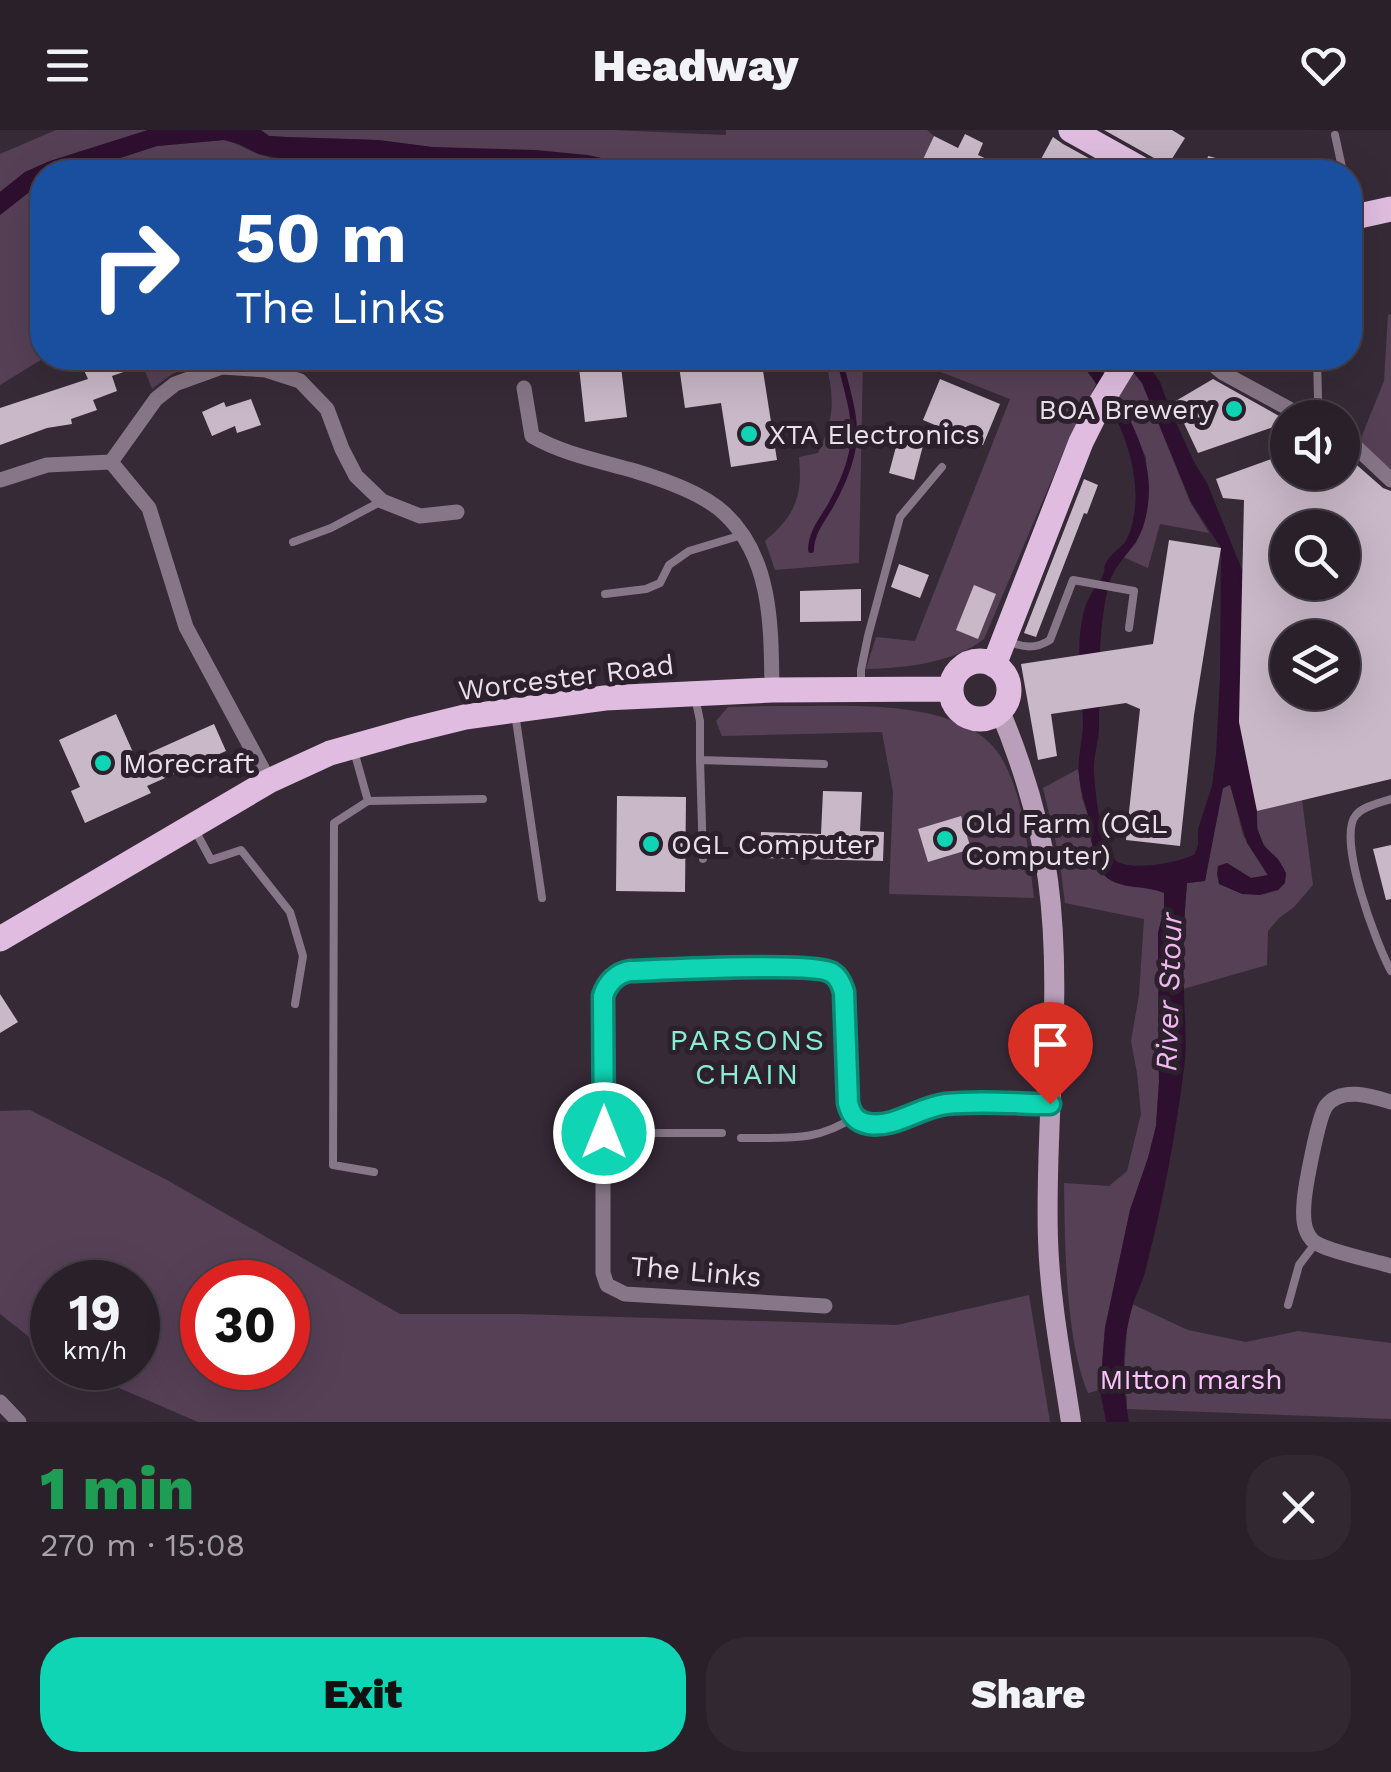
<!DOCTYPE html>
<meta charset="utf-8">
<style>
:root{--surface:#292029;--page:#312831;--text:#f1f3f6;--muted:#a5a3a8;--line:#453e46;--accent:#0fd5b4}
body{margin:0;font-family:"Work Sans",sans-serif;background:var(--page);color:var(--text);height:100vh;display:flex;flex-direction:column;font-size:38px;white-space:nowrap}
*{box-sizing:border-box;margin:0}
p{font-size:32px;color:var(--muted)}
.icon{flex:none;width:55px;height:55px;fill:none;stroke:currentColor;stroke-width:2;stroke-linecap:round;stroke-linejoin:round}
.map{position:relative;height:1292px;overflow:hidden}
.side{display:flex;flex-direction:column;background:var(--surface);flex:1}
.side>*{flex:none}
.top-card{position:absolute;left:30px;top:30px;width:1332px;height:210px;border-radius:40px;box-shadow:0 10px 40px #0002,0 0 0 2px var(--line);background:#1a4fa0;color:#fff;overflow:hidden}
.controls{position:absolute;left:1270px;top:270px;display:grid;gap:20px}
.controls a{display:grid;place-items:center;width:90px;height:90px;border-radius:50%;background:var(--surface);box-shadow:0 10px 40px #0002,0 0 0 2px var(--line);font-size:50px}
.speed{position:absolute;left:30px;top:1130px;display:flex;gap:20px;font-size:50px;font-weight:700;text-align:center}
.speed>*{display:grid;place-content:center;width:130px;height:130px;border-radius:50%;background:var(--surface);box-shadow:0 10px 40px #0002,0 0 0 2px var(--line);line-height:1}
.speed small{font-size:25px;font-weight:400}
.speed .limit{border:15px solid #d22;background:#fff;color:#111}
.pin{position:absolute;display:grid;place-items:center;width:85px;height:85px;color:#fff;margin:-102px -42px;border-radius:50% 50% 50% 0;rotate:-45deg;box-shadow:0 0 10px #0007}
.pin .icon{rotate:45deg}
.me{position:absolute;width:110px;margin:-55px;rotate:0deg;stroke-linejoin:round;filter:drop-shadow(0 0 8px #0008)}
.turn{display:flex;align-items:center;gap:35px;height:210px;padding:0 40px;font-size:45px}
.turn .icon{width:130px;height:130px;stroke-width:2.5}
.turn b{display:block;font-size:70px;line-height:85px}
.round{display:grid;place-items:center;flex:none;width:105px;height:105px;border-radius:40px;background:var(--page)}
.head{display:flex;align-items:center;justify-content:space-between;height:170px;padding:0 40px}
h1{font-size:60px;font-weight:800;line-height:75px;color:#1e9e55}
.primary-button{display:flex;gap:20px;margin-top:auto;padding:20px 40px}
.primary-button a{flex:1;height:115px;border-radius:40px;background:var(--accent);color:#111;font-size:40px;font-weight:800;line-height:115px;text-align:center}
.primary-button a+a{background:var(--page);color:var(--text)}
header{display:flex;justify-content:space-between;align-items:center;height:130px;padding:0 40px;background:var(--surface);font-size:45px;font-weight:800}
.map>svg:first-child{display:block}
</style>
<header><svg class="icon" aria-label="menu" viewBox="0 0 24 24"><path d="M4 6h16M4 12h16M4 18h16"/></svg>Headway<svg class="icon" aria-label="heart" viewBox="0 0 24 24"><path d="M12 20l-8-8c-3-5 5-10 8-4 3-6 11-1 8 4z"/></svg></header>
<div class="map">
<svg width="1391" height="1292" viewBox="0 0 1391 1292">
<rect width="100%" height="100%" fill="#372a37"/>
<path fill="#564056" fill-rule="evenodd" d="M 56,0 L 148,0 L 50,31 L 25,42 L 0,62 L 0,24 Z
M 261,0 L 612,0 L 726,5 L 726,0 L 927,0 L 934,6 L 917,42 L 797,42 L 749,35 L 620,32 L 587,25 L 432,17 L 378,10 L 286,7 L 269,6 Z
M 224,10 C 238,13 248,21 261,25 C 306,39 356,39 403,42 L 77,42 L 157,16 Z
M 42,54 L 44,228 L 0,255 L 0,85 L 37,56 Z
M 1391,184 L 1391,350 L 1357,318 L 1384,251 L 1388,185 Z
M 140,228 L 196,228 L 198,234 L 172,244 L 152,259 Z
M 825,228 L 863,228 L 859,433 L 775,440 L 765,411 C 795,386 803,366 799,327 L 818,323 C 836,285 834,268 825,228 Z
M 905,228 L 1075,228 L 1089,242 L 1096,254 L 1067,314 L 984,509 C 953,533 905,538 866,539 L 876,507 L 915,511 L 1010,269 Z
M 1094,228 L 1122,228 L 1142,253 L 1190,372 L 1209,403 L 1160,394 L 1148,438 L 1123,427 L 1136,413 L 1143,394 L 1148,375 L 1146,327 L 1130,294 L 1127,280 Z
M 777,576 C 839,577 964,565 1001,627 C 1025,668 1028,722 1034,768 L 889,764 L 893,662 L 882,602 L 722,606 L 716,591 L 728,577 Z
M 1078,639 L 1082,668 L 1089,689 L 1091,712 L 1119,753 L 1153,758 L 1164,762 L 1164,779 L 1158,803 L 1159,952 L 1156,996 L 1148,1028 L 1130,1080 L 1105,1198 L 1100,1260 L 1088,1263 C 1065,1208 1065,1113 1064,1053 L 1109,1056 L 1127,1041 L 1141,984 L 1137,943 L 1131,911 L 1139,865 L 1144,789 L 1065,773 L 1059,726 L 1043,658 Z
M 1230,654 L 1243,705 L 1268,746 L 1251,748 L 1227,733 L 1219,736 L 1278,760 C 1298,740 1273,729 1263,713 C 1257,702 1257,693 1257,681 L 1302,670 L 1313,755 L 1294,777 L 1279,788 L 1268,801 L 1267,835 L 1183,859 L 1184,790 L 1187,753 L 1205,751 L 1222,659 Z
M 30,980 L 167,1050 L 400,1184 L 518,1184 L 897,1195 L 1029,1165 L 1050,1292 L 198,1292 L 73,1238 L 138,1238 L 138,1152 L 52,1152 L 52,1225 L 0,1184 L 0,981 ZM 202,1152 L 288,1152 L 288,1238 L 202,1238 Z
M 1132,1174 L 1188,1200 L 1246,1212 L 1298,1201 L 1391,1213 L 1391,1289 L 1127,1279 L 1127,1267 L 1123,1260 L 1127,1200 Z"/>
<path fill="#2e0f2f" d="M 148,0 L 261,0 L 269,6 L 286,7 L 378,10 L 432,17 L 536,20 L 587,25 L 620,32 L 749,35 L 797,42 L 403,42 L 303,33 L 259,24 L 239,14 L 224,10 L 157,16 L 77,42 L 42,42 L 42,54 L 37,56 L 0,85 L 0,62 L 25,42 L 50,31 Z
M 1075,228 L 1094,228 C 1117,264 1149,314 1149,358 C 1149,377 1145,401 1133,416 C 1124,428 1113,439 1109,454 C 1097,501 1100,549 1099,597 C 1099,612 1093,627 1094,642 C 1095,662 1101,717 1115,730 C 1129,742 1180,733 1195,724 L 1198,715 L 1198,699 L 1212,656 L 1216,625 L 1220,548 L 1221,418 L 1191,372 L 1142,253 L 1122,228 L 1150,228 L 1151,239 L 1160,252 L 1169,277 L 1194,332 L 1207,353 L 1242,440 L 1239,592 L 1257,681 L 1257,698 L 1264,716 L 1278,729 L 1286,743 L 1285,753 L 1278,760 L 1260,765 L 1242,764 L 1219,754 L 1217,744 L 1218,736 L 1227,733 L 1251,748 L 1268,745 L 1247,713 L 1230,655 L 1223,658 L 1205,751 L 1187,753 C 1184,789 1182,825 1184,861 C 1184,887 1188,911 1184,938 C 1176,1004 1162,1077 1145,1142 C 1142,1154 1135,1165 1132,1178 C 1121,1215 1122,1255 1129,1292 L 1106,1292 L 1100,1260 L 1105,1198 L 1130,1080 L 1148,1028 L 1156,996 L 1159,952 L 1158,803 L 1164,779 L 1164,763 C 1146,755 1121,760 1106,747 C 1090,733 1093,708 1089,689 C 1086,674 1080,661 1079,645 C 1077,628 1083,610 1083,592 C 1082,557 1075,519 1083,485 C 1085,476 1089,466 1095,458 C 1098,452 1101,451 1103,445 C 1107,434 1101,442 1107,431 C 1112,422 1122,418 1127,409 C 1153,351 1115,268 1075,228 Z"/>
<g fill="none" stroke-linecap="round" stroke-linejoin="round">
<path stroke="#2e0f2f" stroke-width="6" d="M 811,420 C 811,401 825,387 833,371 C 865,311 855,290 839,228"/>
</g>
<path fill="#c9b8c8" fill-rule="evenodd" d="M 1104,0 L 1172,0 L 1185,8 L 1165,40 L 1154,28 Z
M 965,4 L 983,13 L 978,25 L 1015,42 L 917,42 L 934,6 L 958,18 Z
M 1053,7 L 1063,14 L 1114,42 L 1034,42 Z
M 1208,26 L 1250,37 L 1249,42 L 1204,42 Z
M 111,228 L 158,228 L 158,230 L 112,246 L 117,261 L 93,270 L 97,280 L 71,289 L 72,294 L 47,298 L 0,315 L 0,278 L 88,249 L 83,238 Z
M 578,228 L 620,228 L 627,287 L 585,292 Z
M 738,228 L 761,228 L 777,330 L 731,337 L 721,273 L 685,278 L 679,236 Z
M 940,249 L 1000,274 L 983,315 L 923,290 Z
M 1213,249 L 1288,291 L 1288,292 L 1198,323 L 1174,272 Z
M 251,269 L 261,295 L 237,303 L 235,296 L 212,306 L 202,282 L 224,272 L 226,277 Z
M 901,298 L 926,304 L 914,350 L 889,343 Z
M 1342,322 L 1383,358 L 1391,361 L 1391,649 L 1257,681 L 1239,592 L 1244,370 L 1223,368 L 1216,349 L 1288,323 L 1288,342 L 1342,342 ZM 1288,398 L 1342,398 L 1342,452 L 1288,452 ZM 1288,508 L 1342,508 L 1342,562 L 1288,562 Z
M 1084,349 L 1098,355 L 1087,384 L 1084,383 L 1036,507 L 1024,503 Z
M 1169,410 L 1221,418 L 1194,585 L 1180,716 L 1126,710 L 1140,579 L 1126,573 L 1051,584 L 1057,626 L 1038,630 L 1021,534 L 1153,514 Z
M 899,434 L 929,445 L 920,468 L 891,457 Z
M 974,455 L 996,464 L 978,509 L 956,500 Z
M 861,459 L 861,491 L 800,492 L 800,461 Z
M 116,584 L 136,629 L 214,594 L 226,621 L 147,656 L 151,663 L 85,693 L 71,661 L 80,657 L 59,610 Z
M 823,661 L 862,662 L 860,701 L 884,702 L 883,731 L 760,728 L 761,702 L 821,704 Z
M 617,666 L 686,667 L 685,762 L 616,761 Z
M 961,686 L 971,719 L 928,732 L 918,699 Z
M 1391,715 L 1391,769 L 1386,770 L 1373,719 Z
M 0,864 L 18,892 L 0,903 Z"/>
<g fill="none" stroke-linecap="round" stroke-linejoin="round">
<path stroke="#877687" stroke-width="8" d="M 1335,5 L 1343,42
M 1310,288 L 1318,268 L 1317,228
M 293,412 L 331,398 L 382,371
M 605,464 L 646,459 L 660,453 L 669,435 L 689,421 L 742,405
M 1008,511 C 1023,518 1036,519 1050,510 L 1073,450 L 1134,461 L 1129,498
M 861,555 L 861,540 L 868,506 L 900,387 L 942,337
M 695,567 L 700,591 L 700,630 L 824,634
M 515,583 L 542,768
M 354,621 L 368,671 L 483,669
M 700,630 L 703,729
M 1391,669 C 1380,673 1363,676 1356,685 C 1336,708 1377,816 1391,841
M 368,671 L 334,693 L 333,1035 L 374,1042
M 195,700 L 211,730 L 241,720 L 290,782 L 303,826 L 295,874
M 604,1003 L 722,1003
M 741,1008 C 786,1007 815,1013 854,987
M 1288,1175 L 1299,1135 L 1315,1114"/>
<path stroke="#877687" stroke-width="15" d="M 1205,228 L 1223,243 L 1306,288
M 524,258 L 532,306 C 563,324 600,331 635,341 C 664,350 703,363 725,384 C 773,429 771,500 772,560
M 1342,309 L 1357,318 L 1391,350
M 111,332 L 156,269 L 175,254 L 222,237 L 266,240 L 300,251 L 327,279 L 342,319 L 356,346 L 382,371 L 420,386 L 457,382
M 0,350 L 47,335 L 111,332 L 149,378 L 186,497 L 269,651
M 1391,972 C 1372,966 1341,956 1326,976 C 1318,988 1305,1057 1304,1073 C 1303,1086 1303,1100 1312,1110 C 1321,1120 1375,1131 1391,1136
M 825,1176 L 625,1164 L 607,1155 L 603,1143 L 603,866 C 607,853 617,843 629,841 L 819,838 L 833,843 L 840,852 L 844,863 L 848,973 C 851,985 856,992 869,994 C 895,998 920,977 946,974 C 980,969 1016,973 1050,974
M 0,1272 L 19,1292"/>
<path stroke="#b99fb9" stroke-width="20" d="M 1000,581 C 1023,636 1040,691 1048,750 C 1064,869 1044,990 1048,1110 C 1050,1171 1062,1232 1071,1292"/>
<path stroke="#e0bde0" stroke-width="25" d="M 1071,0 L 1146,42
M 1350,88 L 1391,79
M951 560a29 29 0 1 1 58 0a29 29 0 1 1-58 0Z
M 994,535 L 1081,312 L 1100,274 L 1128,228
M 0,809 L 269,651 L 330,623 L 408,601 L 465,587 L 605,568 L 772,560 L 951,559"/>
</g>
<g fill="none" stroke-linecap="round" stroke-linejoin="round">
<g stroke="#0a8a75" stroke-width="25">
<path id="route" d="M 604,1003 L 603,866 C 607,853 617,843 630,841 C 659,840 817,832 832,843 C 839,847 842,855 844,862 L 848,973 C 851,985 856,992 869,994 C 895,998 920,977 946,974 C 980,970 1016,974 1050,974"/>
</g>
<use href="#route" stroke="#0fd5b4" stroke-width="18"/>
</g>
<g fill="#0fd5b4" stroke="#2d202d" stroke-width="4">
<circle cx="1234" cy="279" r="10"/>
<circle cx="749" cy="304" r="10"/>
<circle cx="103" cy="633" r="10"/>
<circle cx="945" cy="709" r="10"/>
<circle cx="651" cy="714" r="10"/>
</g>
<g text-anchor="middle" stroke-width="10" stroke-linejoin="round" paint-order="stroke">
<g font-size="28" fill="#e9e0e9" stroke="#2d202d" text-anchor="start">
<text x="1214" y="289" text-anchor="end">BOA Brewery</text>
<text x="769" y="314">XTA Electronics</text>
<text x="123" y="643">Morecraft</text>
<text x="965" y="703">Old Farm (OGL<tspan x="965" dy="32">Computer)</tspan></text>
<text x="671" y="724">OGL Computer</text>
</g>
<g font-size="28" fill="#e9e0e9" stroke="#2d202d">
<text transform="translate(566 547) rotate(-7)" y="10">Worcester Road</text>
<text transform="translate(696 1141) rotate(5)" y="10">The Links</text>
</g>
<g font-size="28" fill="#fcc2fc" stroke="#2d202d">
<text x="1191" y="1259">MItton marsh</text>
</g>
<g font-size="30" font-style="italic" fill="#f0b6f0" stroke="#2d202d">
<text transform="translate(1169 862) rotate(-88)" y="10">River Stour</text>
</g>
<g font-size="30" letter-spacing="2.5" fill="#89ecd4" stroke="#2d202d">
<text x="748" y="920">PARSONS<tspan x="748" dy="34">CHAIN</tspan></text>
</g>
</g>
</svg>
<div class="controls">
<a><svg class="icon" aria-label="sound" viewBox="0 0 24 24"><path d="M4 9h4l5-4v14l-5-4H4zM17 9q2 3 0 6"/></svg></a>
<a><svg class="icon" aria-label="search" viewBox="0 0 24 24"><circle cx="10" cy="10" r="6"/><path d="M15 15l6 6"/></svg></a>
<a><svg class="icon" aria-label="layers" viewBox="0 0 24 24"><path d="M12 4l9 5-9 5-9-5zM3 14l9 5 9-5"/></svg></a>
</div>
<div class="speed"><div>19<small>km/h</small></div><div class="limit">30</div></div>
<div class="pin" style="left:1050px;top:974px;background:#d93025"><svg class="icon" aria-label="arrive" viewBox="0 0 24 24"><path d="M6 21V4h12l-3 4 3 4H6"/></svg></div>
<svg class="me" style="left:604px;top:1003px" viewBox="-20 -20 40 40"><circle r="17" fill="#0fd5b4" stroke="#fff" stroke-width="3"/><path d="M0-11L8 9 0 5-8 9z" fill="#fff"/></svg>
<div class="top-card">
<div class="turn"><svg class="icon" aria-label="right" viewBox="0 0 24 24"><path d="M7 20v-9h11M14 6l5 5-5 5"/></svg><div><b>50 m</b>The Links</div></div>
</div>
</div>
<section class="side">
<div class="head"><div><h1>1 min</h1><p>270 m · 15:08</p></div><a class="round"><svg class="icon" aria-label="close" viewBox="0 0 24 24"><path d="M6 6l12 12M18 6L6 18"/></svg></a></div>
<div class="primary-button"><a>Exit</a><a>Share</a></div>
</section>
